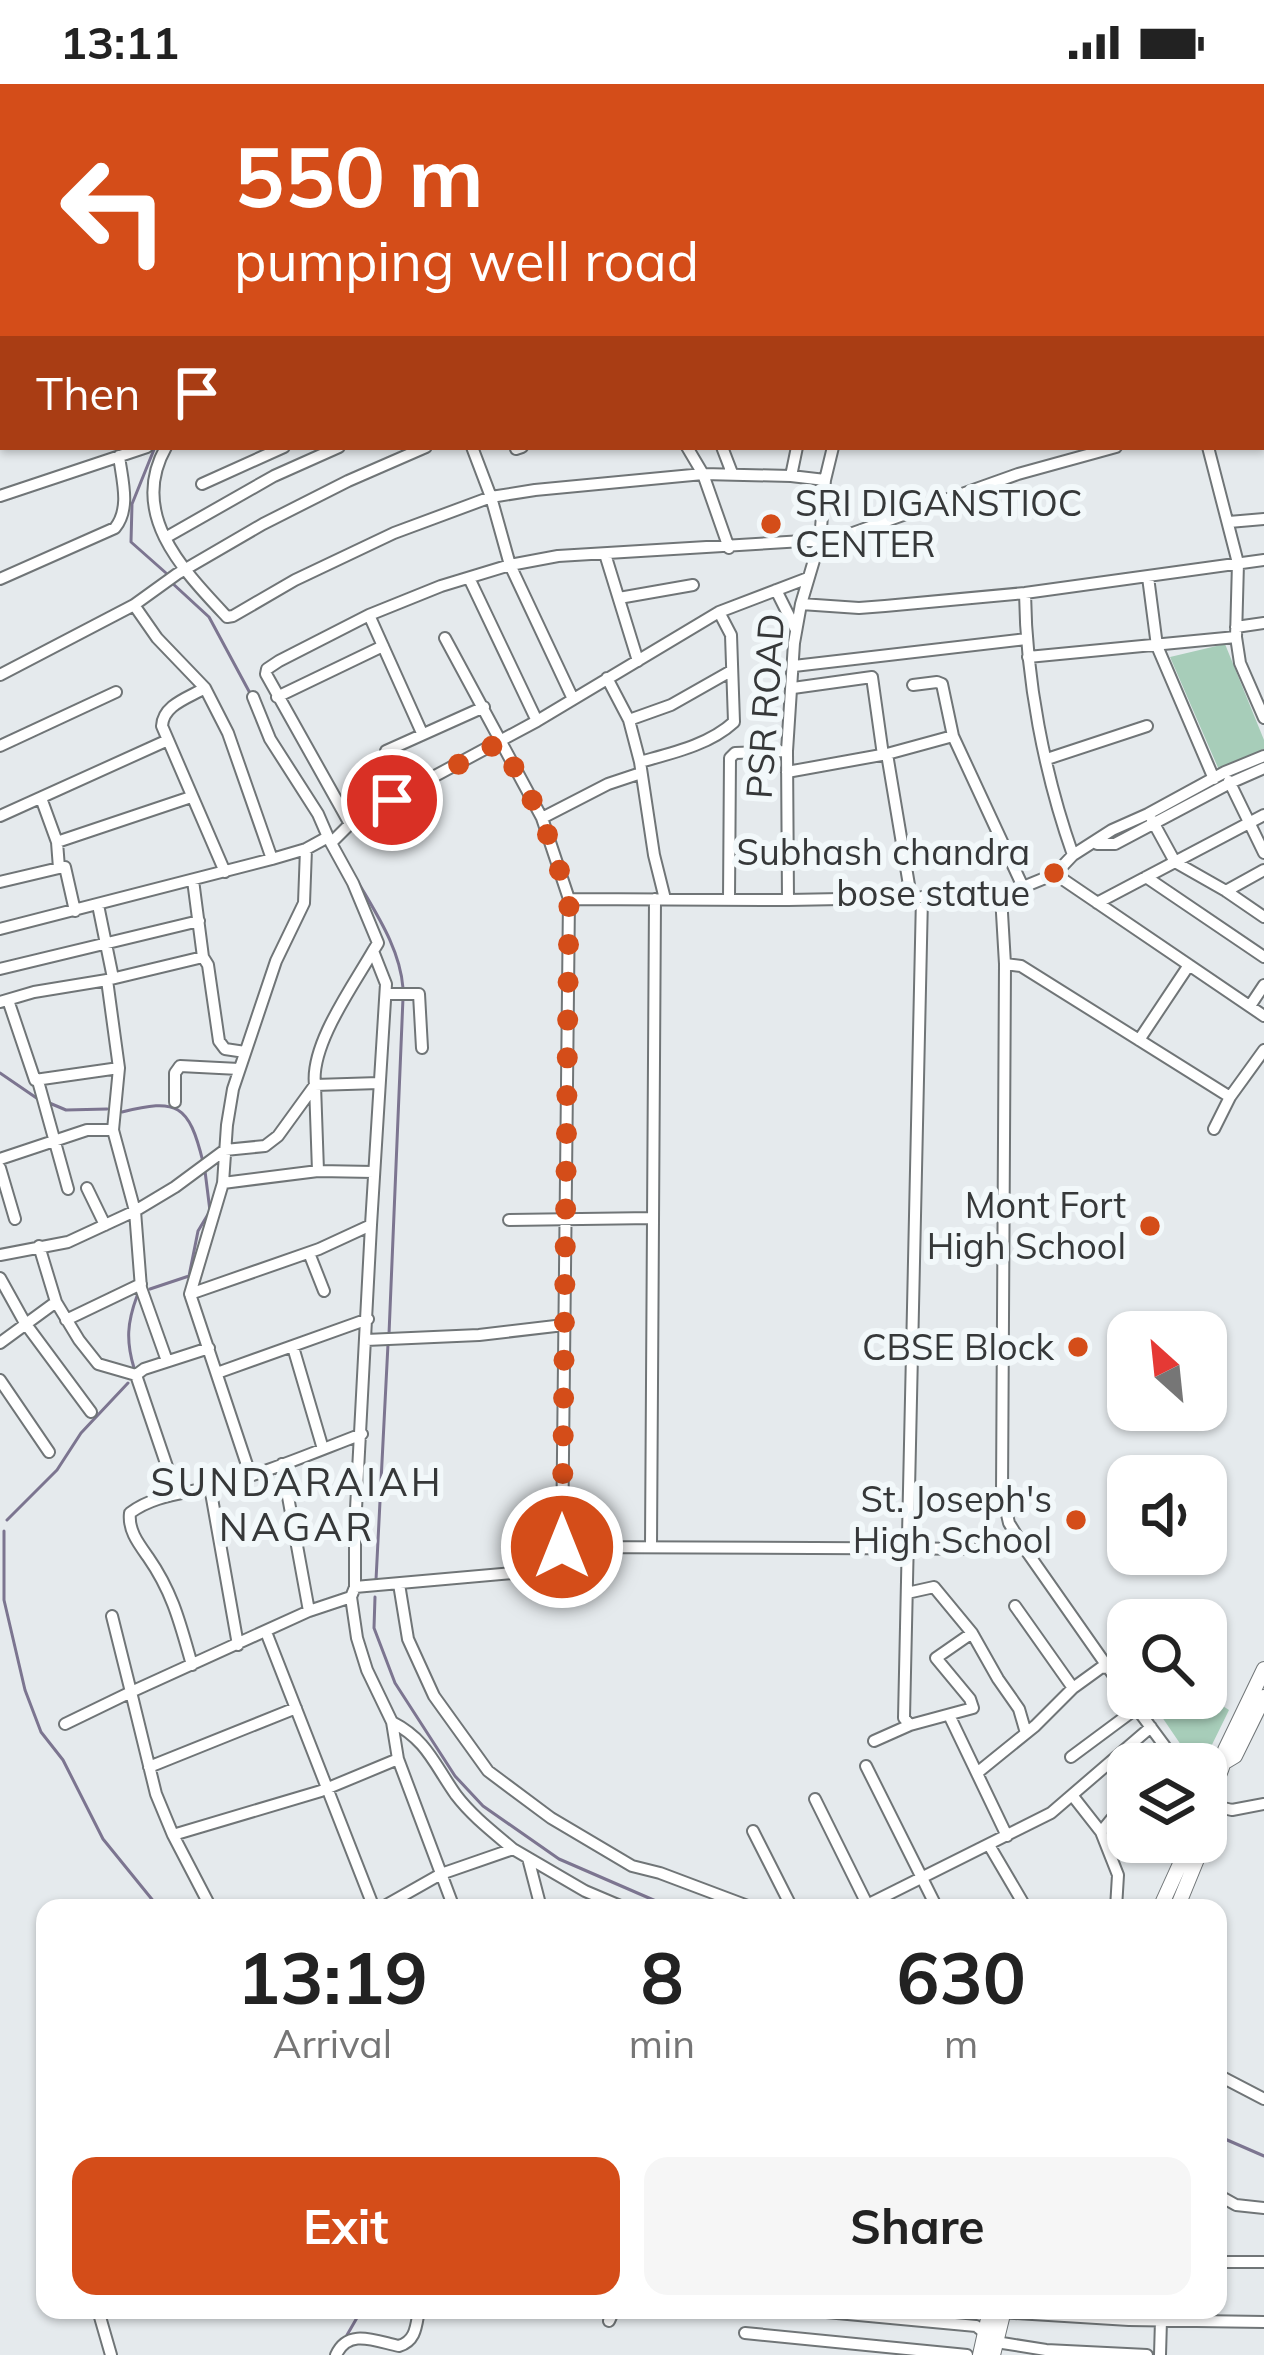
<!DOCTYPE html>
<style>
:root{--surface:#fff;--page:#f6f6f6;--text:#222;--muted:#767676;--accent:#d44d19}
body{margin:0;font-family:Mulish,sans-serif;background:var(--page);color:var(--text);height:100vh;display:flex;flex-direction:column;font-size:45px;white-space:nowrap}
*{box-sizing:border-box;margin:0}
p{font-size:39px;color:var(--muted)}
.icon{flex:none;width:66px;height:66px;fill:none;stroke:currentColor;stroke-width:2;stroke-linecap:round;stroke-linejoin:round}
.map{position:relative;flex:1;overflow:hidden}
.side{position:absolute;left:36px;top:1815px;width:1191px;height:420px;display:flex;flex-direction:column;background:var(--surface);border-radius:24px;box-shadow:0 3px 9px #0004}
.side>*{flex:none}
.hud{position:absolute;left:0px;top:0px;width:1266px;height:366px;box-shadow:0 3px 9px #0004;background:#d44d19;color:#fff;overflow:hidden}
.needle{width:78px;rotate:333deg}
.buttons{position:absolute;left:1107px;top:1227px;display:grid;gap:24px}
.buttons a{display:grid;place-items:center;width:120px;height:120px;border-radius:24px;background:var(--surface);box-shadow:0 3px 9px #0004;font-size:60px}
.pin{position:absolute;display:grid;place-items:center;width:102px;height:102px;color:#fff;margin:-51px;border:6px solid #fff;border-radius:50%;box-shadow:0 3px 12px #0007}
.me{position:absolute;width:132px;margin:-66px;rotate:0deg;stroke-linejoin:round;filter:drop-shadow(0 0 9px #0008)}
.turn{display:flex;align-items:center;gap:42px;height:252px;padding:0 36px;font-size:54px}
.turn .icon{width:156px;height:156px;stroke-width:2.5}
.turn b{display:block;font-size:84px;line-height:102px}
.then{display:flex;align-items:center;height:114px;padding:0 36px;background:#0003;gap:24px;font-size:45px}
.eta{display:flex;justify-content:space-evenly;align-items:center;height:204px;text-align:center}
.eta b{font-size:72px;font-weight:700;line-height:84px}
.button{display:flex;gap:24px;margin-top:auto;padding:24px 36px}
.button a{flex:1;height:138px;border-radius:24px;background:var(--accent);color:#fff;font-size:48px;font-weight:700;line-height:138px;text-align:center}
.button a+a{background:var(--page);color:var(--text)}
.status{display:flex;justify-content:space-between;align-items:center;height:84px;padding:0 60px;background:var(--surface);direction:ltr}
.status svg{height:33px;fill:currentColor}
.map>svg:first-child{display:block}
</style>
<div class="status"><b>13:11</b><svg viewBox="0 0 49 12"><path d="M0 12V9h3v3zM5 12V6h3v6zM10 12V3h3v9zM15 12V0h3v12zM26 1h20v11H26zM47 4h2v5h-2z"/></svg></div>
<div class="map">
<svg width="1264" height="2271" viewBox="0 0 1264 2271">
<rect width="100%" height="100%" fill="#e5eaed"/>
<path fill="#a7cdb9" d="M 1225,560 L 1264,656 L 1264,665 L 1219,686 L 1170,573 Z
M 1206,1611 L 1229,1626 L 1203,1679 L 1194,1680 L 1149,1614 L 1206,1614 Z"/>
<g fill="none" stroke-linecap="round" stroke-linejoin="round">
<path stroke="#7c7590" stroke-width="3" d="M 0,175 L 3,175
M 155,363 L 132,420 L 131,458 L 166,489
M 171,498 L 209,533 L 251,611
M 358,798 C 377,831 400,865 403,904
M 0,989 L 38,1015
M 47,1018 L 66,1026 L 107,1025
M 122,1028 C 177,1014 189,1020 203,1078
M 150,1205 L 189,1192 L 198,1147 L 210,1127 L 205,1087
M 389,1250 L 403,914
M 134,1284 C 126,1257 127,1239 137,1212
M 7,1436 L 57,1386 L 81,1349 L 128,1299
M 4,1447 L 4,1516 L 25,1606 L 41,1648 L 63,1676 L 103,1755 L 159,1824
M 376,1496 L 388,1260
M 375,1513 L 374,1544 L 395,1599 L 455,1692 L 483,1722 L 559,1775 L 672,1824
M 1218,2052 L 1264,2072
M 347,2251 L 358,2232 L 369,2226"/>
<g stroke="#707577" stroke-width="14">
<path id="street" d="M 147,0 L 148,3
M 477,0 L 478,3
M 586,0 L 587,3
M 822,0 L 824,3
M 1213,0 L 1214,3
M 258,3 L 307,0
M 425,3 L 430,0
M 1019,3 L 1024,0
M 0,29 L 3,37
M 0,73 L 3,72
M 1263,94 L 1264,96
M 0,239 L 3,238
M 1263,322 L 1264,322
M 0,329 L 3,328
M 166,363 C 128,430 183,486 227,533 L 233,532 L 295,496 L 394,449 L 491,413 L 535,406 L 703,390 L 791,392 L 825,396
M 472,363 L 491,413 L 510,481 L 573,615
M 687,363 L 703,390 L 729,464
M 722,363 L 732,389
M 1208,363 L 1238,479 L 1236,553 L 1240,579 L 1264,634
M 516,365 L 522,363
M 791,392 L 797,363
M 202,400 L 284,363
M 0,412 L 147,363
M 1229,438 L 1264,435
M 165,454 L 274,392 L 339,363
M 605,470 L 638,577
M 1148,493 L 1157,562 L 1214,695
M 469,494 L 537,637
M 0,495 L 115,444 C 131,424 122,396 119,372
M 776,506 L 796,546
M 1025,509 C 1026,595 1044,689 1073,771
M 619,514 L 693,501
M 801,520 L 859,524 L 885,522 L 1025,509 L 1264,476
M 134,521 L 157,554 L 205,604 L 228,649 L 272,775
M 369,531 L 422,649
M 1236,543 L 1264,539
M 1028,573 L 1236,553
M 794,582 L 1026,555
M 0,591 L 134,521 L 177,490 L 263,440 L 348,397 L 426,363
M 607,594 L 629,636 L 640,678 L 654,771 L 665,815
M 913,601 L 937,598 L 942,600 L 953,652
M 205,604 C 188,614 163,621 162,642 L 225,788
M 793,604 L 872,593 L 883,671
M 253,613 L 270,655 L 318,730 L 328,753
M 277,613 L 383,562
M 629,636 L 671,621 L 731,587
M 0,662 L 116,608
M 386,667 L 484,623
M 887,670 L 911,813
M 1047,675 L 1147,642
M 640,678 C 672,669 709,661 734,638 L 731,551 L 719,528
M 787,688 L 887,670 L 953,652 L 1023,803
M 1229,697 L 1264,769
M 41,714 L 57,758 L 59,784 L 65,783 L 75,827
M 0,732 L 168,656
M 542,734 L 608,700 L 641,689
M 1152,736 L 1175,778 L 1226,807 L 1264,833
M 350,740 L 266,590 L 267,585 L 279,577 L 369,531 L 441,502 L 510,481 L 558,472 L 836,455 L 1018,390 L 1116,363
M 57,758 L 191,713
M 331,759 L 353,799 L 378,859 L 373,867 L 386,900 L 371,1141 L 355,1444 L 355,1503
M 1097,760 L 1115,760 L 1230,699 L 1264,684
M 306,765 L 304,819 L 276,877 L 233,1005 L 227,1041 L 223,1099 L 318,1087 L 315,1001 L 379,999
M 1055,790 L 1264,932
M 1146,793 L 1264,873
M 193,796 L 203,873 L 208,881 L 219,957 L 225,965 L 245,968
M 0,798 L 59,784
M 1226,807 L 1264,786
M 1001,812 L 1005,880 L 1002,1409 L 1009,1439 L 1025,1465
M 569,815 L 788,816 L 1001,812 L 1055,790 L 1073,771 L 1112,746 L 1148,730 L 1225,688 L 1264,672
M 729,815 L 730,674 L 735,669 L 787,667
M 788,816 L 787,667 L 794,559 L 801,520 L 820,456 L 825,396 L 833,363
M 1097,819 L 1264,731
M 98,821 L 113,894
M 0,845 L 272,775 L 306,765 L 328,753 L 331,759 L 350,740 L 368,728 L 537,637 L 719,528 L 808,494
M 1005,880 L 1021,882 L 1230,1013
M 0,885 L 199,837
M 107,896 L 119,984 L 113,1046 L 135,1127 L 141,1204 L 167,1277
M 386,910 L 419,910 L 422,964
M 8,916 L 35,996 L 119,984
M 0,918 L 34,908 L 107,896 L 203,873
M 1250,922 L 1264,901
M 1139,956 L 1189,881
M 38,997 L 68,1105
M 175,1018 L 175,989 L 180,982 L 239,985
M 1214,1045 L 1230,1013 L 1264,966
M 0,1075 L 87,1046 L 113,1046
M 0,1084 L 15,1135
M 318,1087 L 374,1088
M 223,1099 L 190,1210 L 250,1390
M 87,1104 L 105,1141
M 509,1136 L 653,1134
M 39,1162 L 56,1218 L 79,1256 L 98,1280 L 136,1291
M 309,1169 L 324,1207
M 0,1171 L 68,1158 L 135,1127 L 175,1103 L 225,1066 L 265,1062 L 278,1052 L 315,1001 C 310,961 353,902 373,867
M 0,1194 L 25,1239 L 91,1328
M 190,1210 L 319,1165 L 371,1141
M 66,1236 L 141,1200
M 366,1256 L 479,1251 L 564,1241
M 0,1259 L 56,1218
M 293,1263 L 323,1365
M 217,1289 L 368,1235
M 0,1296 L 49,1368
M 282,1380 L 309,1527
M 210,1403 L 238,1561
M 176,1409 L 136,1291 L 144,1285 L 209,1264
M 651,1462 L 655,815
M 562,1463 L 1025,1465 L 1128,1612
M 399,1500 L 408,1555 L 434,1612 L 488,1687 L 551,1734 L 632,1782 L 660,1789 L 753,1824
M 907,1509 L 934,1503 L 972,1549 L 998,1595 L 1019,1625 L 1026,1649
M 351,1513 L 357,1554 L 367,1586 L 392,1638 L 398,1675 L 454,1824
M 1015,1522 L 1073,1604
M 266,1548 L 374,1824
M 192,1581 C 180,1539 173,1509 148,1473 C 138,1459 128,1446 130,1429 C 154,1411 183,1410 210,1403 C 262,1391 312,1369 362,1350
M 1135,1622 L 1178,1680
M 949,1631 L 1007,1752
M 392,1638 C 427,1656 434,1680 456,1711 C 472,1732 493,1748 513,1765
M 65,1640 L 131,1608 L 112,1532
M 910,1641 L 904,1634 L 922,813
M 874,1657 L 910,1641 L 973,1624 L 970,1615 L 936,1574 L 972,1549
M 1071,1673 L 1137,1624
M 866,1682 L 937,1824
M 149,1683 L 296,1624
M 977,1689 L 1035,1642 L 1073,1604 L 1102,1583 L 1108,1584
M 1072,1711 L 1101,1748
M 815,1715 L 869,1824
M 1210,1721 L 1232,1726 L 1264,1720
M 753,1747 L 792,1824
M 173,1751 L 321,1707 L 398,1675
M 989,1761 L 1026,1824
M 528,1774 L 541,1824
M 211,1824 L 173,1751 L 156,1710 L 131,1608 L 309,1527 L 351,1513 L 355,1503 L 558,1485 L 562,1463 L 569,815 L 542,734 L 445,554
M 381,1824 L 441,1790 L 513,1765 L 585,1807 L 625,1824
M 861,1824 L 1051,1729 L 1151,1643
M 1116,1824 L 1118,1791 L 1101,1748 L 1128,1715
M 1218,1991 L 1264,2015
M 1218,2111 L 1236,2121 L 1264,2124
M 1218,2178 L 1264,2178
M 98,2226 L 111,2271
M 805,2226 L 976,2242 L 985,2249
M 999,2228 L 1129,2236 L 1264,2238
M 609,2237 L 614,2226
M 745,2249 L 967,2271
M 996,2258 L 1046,2266 L 1147,2271
M 336,2271 C 348,2244 375,2257 399,2262 C 416,2257 416,2242 419,2226
M 1160,2271 L 1161,2236"/>
</g>
<g stroke="#707577" stroke-width="16">
<path id="secondary" d="M 1225,1678 L 1235,1672 L 1264,1613
M 1206,1754 C 1215,1733 1206,1732 1210,1715 C 1214,1698 1225,1685 1225,1666 L 1264,1585
M 1160,1824 L 1190,1758
M 1177,1824 L 1204,1758
M 980,2271 L 990,2226
M 993,2271 L 1004,2226"/>
</g>
<use href="#street" stroke="#fff" stroke-width="10"/>
<use href="#secondary" stroke="#fff" stroke-width="14"/>
</g>
<g fill="none" stroke-linecap="round" stroke-linejoin="round">
<path stroke="#d44d19" stroke-width="21" stroke-dasharray="0 37.8" d="M 392,716 L 500,658 L 542,734 L 569,815 L 562,1463"/>
</g>
<g fill="#d44d19" stroke="#f2f8fa" stroke-width="4.5">
<circle cx="771" cy="440" r="12"/>
<circle cx="1054" cy="789" r="12"/>
<circle cx="1150" cy="1142" r="12"/>
<circle cx="1078" cy="1263" r="12"/>
<circle cx="1076" cy="1436" r="12"/>
</g>
<g text-anchor="middle" stroke-width="12" stroke-linejoin="round" paint-order="stroke">
<g font-size="36" fill="#363839" stroke="#f2f8fa" text-anchor="end">
<text x="795" y="432" text-anchor="start">SRI DIGANSTIOC<tspan x="795" dy="41">CENTER</tspan></text>
<text x="1030" y="781">Subhash chandra<tspan x="1030" dy="41">bose statue</tspan></text>
<text x="1126" y="1134">Mont Fort<tspan x="1126" dy="41">High School</tspan></text>
<text x="1054" y="1276">CBSE Block</text>
<text x="1052" y="1428">St. Joseph's<tspan x="1052" dy="41">High School</tspan></text>
</g>
<g font-size="36" fill="#363839" stroke="#f2f8fa">
<text transform="translate(765 622) rotate(-86)" y="13">PSR ROAD</text>
</g>
<g font-size="39" letter-spacing="3" fill="#363839" stroke="#f2f8fa">
<text x="297" y="1412">SUNDARAIAH<tspan x="297" dy="45">NAGAR</tspan></text>
</g>
</g>
</svg>
<div class="buttons">
<a><svg class="needle" viewBox="-14 -14 28 28"><path d="M0-13l5 13h-10z" fill="#e53935"/><path d="M0 13l5-13h-10z" fill="#767676"/></svg></a>
<a><svg class="icon" aria-label="sound" viewBox="0 0 24 24"><path d="M4 9h4l5-4v14l-5-4H4zM17 9q2 3 0 6"/></svg></a>
<a><svg class="icon" aria-label="search" viewBox="0 0 24 24"><circle cx="10" cy="10" r="6"/><path d="M15 15l6 6"/></svg></a>
<a><svg class="icon" aria-label="layers" viewBox="0 0 24 24"><path d="M12 4l9 5-9 5-9-5zM3 14l9 5 9-5"/></svg></a>
</div>
<div class="pin" style="left:392px;top:716px;background:#d93025"><svg class="icon" aria-label="arrive" viewBox="0 0 24 24"><path d="M6 21V4h12l-3 4 3 4H6"/></svg></div>
<svg class="me" style="left:562px;top:1463px" viewBox="-20 -20 40 40"><circle r="17" fill="#d44d19" stroke="#fff" stroke-width="3"/><path d="M0-11L8 9 0 5-8 9z" fill="#fff"/></svg>
<div class="hud">
<div class="turn"><svg class="icon" aria-label="left" viewBox="0 0 24 24"><path d="M17 20v-9H6M10 6l-5 5 5 5"/></svg><div><b>550 m</b>pumping well road</div></div>
<div class="then">Then<svg class="icon" aria-label="arrive" viewBox="0 0 24 24"><path d="M6 21V4h12l-3 4 3 4H6"/></svg></div>
</div>
<section class="side">
<div class="eta">
<div><b>13:19</b><p>Arrival</p></div>
<div><b>8</b><p>min</p></div>
<div><b>630</b><p>m</p></div>
</div>
<div class="button"><a>Exit</a><a>Share</a></div>
</section>
</div>
